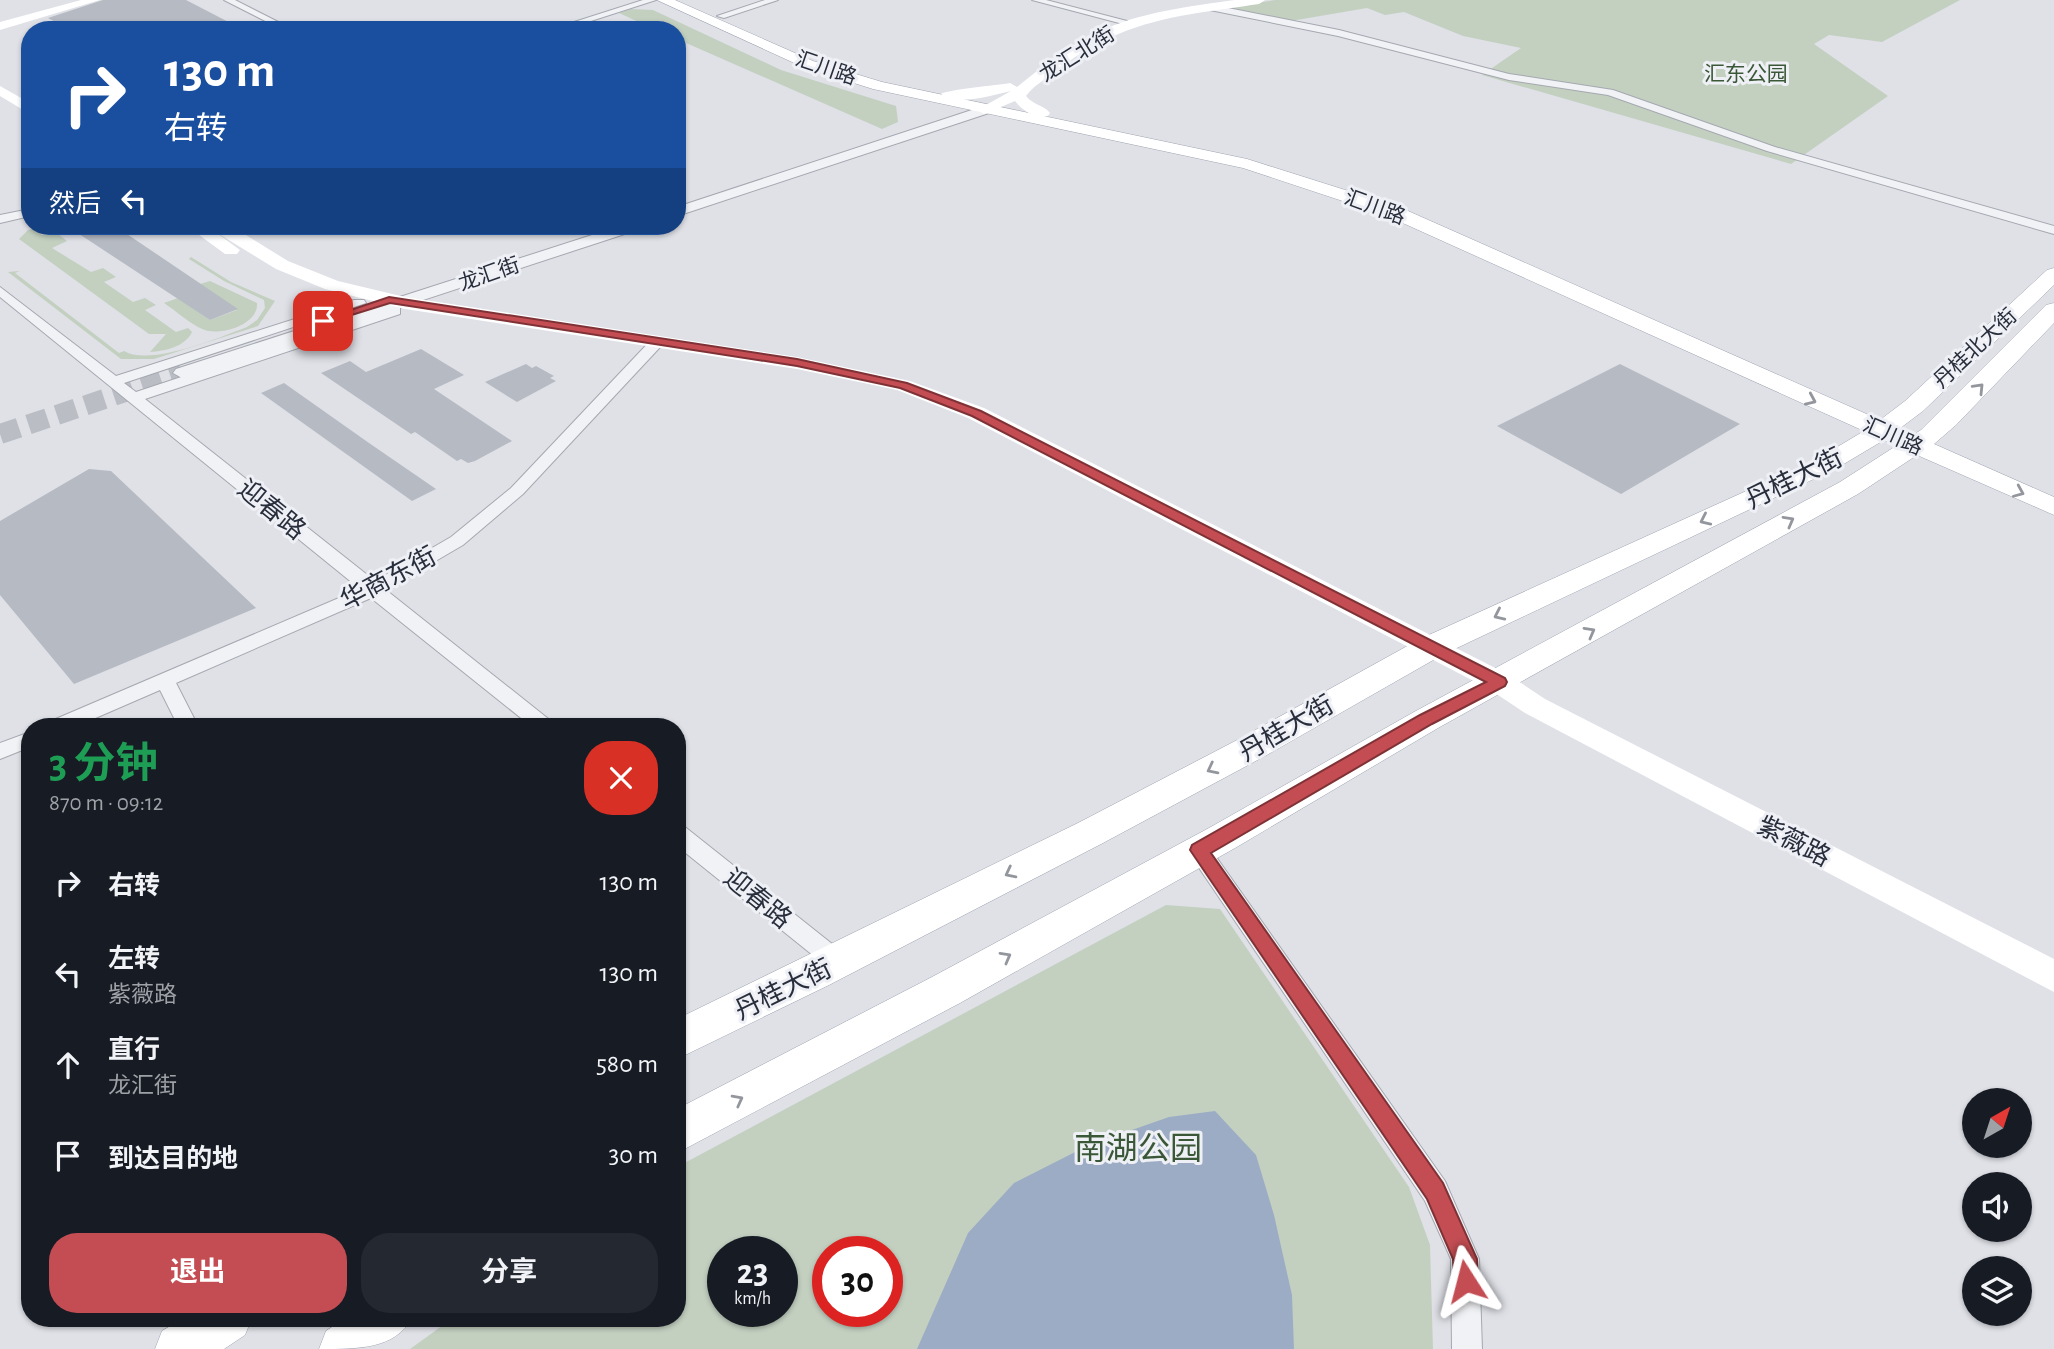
<!DOCTYPE html>
<html lang="zh">
<meta charset="utf-8">
<style>
:root{--surface:#171b24;--page:#242831;--text:#f1f3f6;--muted:#9ea1a6;--accent:#c34d53}
body{margin:0;font-family:"Alegreya Sans","Noto Sans SC",sans-serif;background:var(--page);color:var(--text);height:100vh;display:flex;flex-direction:column;font-size:26px;white-space:nowrap}
*{box-sizing:border-box;margin:0}
p{font-size:23px;color:var(--muted)}
.icon{flex:none;width:38px;height:38px;fill:none;stroke:currentColor;stroke-width:2;stroke-linecap:round;stroke-linejoin:round}
.map{position:relative;flex:1;overflow:hidden}
.panel{position:absolute;left:21px;top:718px;width:665px;height:609px;display:flex;flex-direction:column;background:var(--surface);border-radius:28px;box-shadow:0 2px 5px #0004}
.panel>*{flex:none}
.top-card{position:absolute;left:21px;top:21px;width:665px;height:214px;border-radius:28px;box-shadow:0 2px 5px #0004;background:#1a4fa0;color:#fff;overflow:hidden}
.needle{width:46px;rotate:39deg}
.fabs{position:absolute;left:1962px;top:1088px;display:grid;gap:14px}
.fabs a{display:grid;place-items:center;width:70px;height:70px;border-radius:50%;background:var(--surface);box-shadow:0 2px 5px #0004;font-size:35px}
.speed{position:absolute;left:707px;top:1236px;display:flex;gap:14px;font-size:35px;font-weight:700;text-align:center}
.speed>*{display:grid;place-content:center;width:91px;height:91px;border-radius:50%;background:var(--surface);box-shadow:0 2px 5px #0004;line-height:1}
.speed small{font-size:18px;font-weight:400}
.speed .limit{border:10px solid #d22;background:#fff;color:#111}
.pin{position:absolute;display:grid;place-items:center;width:60px;height:60px;color:#fff;margin:-30px;border-radius:14px;box-shadow:0 4px 10px #0006}
.me{position:absolute;width:77px;margin:-38px;rotate:351deg;stroke-linejoin:round;filter:drop-shadow(0 0 5px #0008)}
.turn{display:flex;align-items:center;gap:24px;height:147px;padding:0 28px;font-size:32px}
.turn .icon{width:91px;height:91px;stroke-width:2.5}
.turn b{display:block;font-size:49px;line-height:60px}
.then{display:flex;align-items:center;height:66px;padding:0 28px;background:#0003;gap:14px;font-size:26px}
.round{display:grid;place-items:center;flex:none;width:74px;height:74px;border-radius:28px;background:var(--page)}
.summary{display:flex;align-items:center;justify-content:space-between;height:119px;padding:0 28px}
h1{font-size:42px;font-weight:700;line-height:52px;color:#1e9e55}
.action{display:flex;gap:14px;margin-top:auto;padding:14px 28px}
.action a{flex:1;height:80px;border-radius:28px;background:var(--accent);color:#fff;font-size:28px;font-weight:700;line-height:80px;text-align:center}
.action a+a{background:var(--page);color:var(--text)}
ul{padding:0;list-style:none}
li{display:flex;align-items:center;gap:21px;height:91px;padding:0 28px}
li div{flex:1}
li b{display:block;font-size:26px}
li em{font-style:normal}
.map>svg:first-child{display:block}
</style>
<div class="map">
<svg width="2054" height="1349" viewBox="0 0 2054 1349">
<rect width="100%" height="100%" fill="#dfe1e7"/>
<path fill="#c3d0c0" fill-rule="evenodd" d="M 1275,0 L 1960,0 L 1882,42 L 1829,35 L 1814,44 L 1888,96 L 1791,164 L 1482,75 L 1521,48 L 1463,36 L 1404,12 L 1385,15 L 1367,8 L 1285,22 L 1233,11 L 1232,7 Z
M 631,9 L 653,10 L 781,70 L 896,106 L 898,122 L 882,129 L 677,39 L 677,30 L 656,30 L 619,13 Z
M 35,228 L 42,235 L 57,233 L 67,241 L 52,248 L 91,272 L 103,268 L 116,277 L 104,282 L 133,302 L 145,298 L 156,305 L 145,310 L 176,332 L 188,328 L 192,332 C 185,347 165,351 150,352 L 166,334 L 149,334 L 19,239 L 28,230 Z
M 191,257 L 231,282 L 275,301 L 258,326 L 154,359 L 121,359 L 8,272 L 20,271 L 15,273 L 119,353 L 124,351 C 149,367 221,337 247,327 L 257,320 L 265,308 L 264,300 L 224,281 L 189,259 Z
M 210,281 L 257,303 C 259,325 219,337 202,329 C 189,323 176,311 164,303 L 178,298 L 210,320 L 237,310 L 200,284 Z
M 1166,905 L 1220,909 L 1409,1187 L 1430,1245 L 1433,1349 L 410,1349 L 453,1318 L 677,1318 L 677,1167 ZM 723,1251 L 782,1251 L 782,1311 L 723,1311 ZM 828,1251 L 887,1251 L 887,1311 L 828,1311 Z"/>
<path fill="#9cacc4" d="M 1215,1111 L 1256,1155 L 1274,1215 L 1292,1295 L 1294,1349 L 917,1349 L 968,1233 L 1014,1183 L 1089,1145 L 1169,1117 Z"/>
<path fill="#b6bac3" d="M 103,0 L 186,0 L 244,30 L 61,30 L 61,25 L 48,18 Z
M 67,226 L 115,226 L 238,309 L 210,320 Z
M 421,349 L 464,375 L 434,389 L 512,441 L 475,461 L 468,463 L 461,459 L 457,461 L 415,432 L 411,434 L 321,373 L 350,361 L 366,372 Z
M 526,364 L 532,368 L 536,366 L 554,376 L 550,378 L 556,381 L 517,402 L 485,382 Z
M 1620,364 L 1740,424 L 1621,494 L 1497,426 Z
M 284,383 L 369,443 L 436,489 L 412,501 L 261,393 Z
M 89,469 L 111,471 L 256,608 L 74,684 L 0,595 L 0,521 Z"/>
<g fill="none" stroke-linecap="round" stroke-linejoin="round">
<path stroke="#bbbdc5" stroke-width="20" stroke-dasharray="20 10" stroke-linecap="butt" d="M 0,434 L 182,373"/>
<g stroke="#a5a8b0" stroke-width="2">
<path id="minor" d="M 224,0 L 235,0 L 294,30 L 283,30 Z
M 643,0 L 656,0 L 563,30 L 549,30 Z
M 765,0 L 778,0 L 724,18 L 717,16 Z
M 1032,0 L 1046,0 L 1127,21 L 1123,24 Z
M 1213,5 L 1339,30 L 1509,74 L 1613,90 L 1775,147 L 2054,226 L 2054,234 L 1767,151 L 1608,95 L 1509,80 L 1338,36 L 1210,10 Z
M 30,209 L 30,216 L 0,223 L 0,215 Z
M 0,287 L 116,376 L 354,300 L 364,300 L 366,303 L 124,383 L 136,392 L 390,308 L 400,308 L 400,314 L 145,399 L 375,581 L 451,537 L 511,488 L 653,338 L 663,338 L 663,344 L 523,494 L 463,545 L 386,590 L 551,721 L 554,726 L 531,726 L 371,598 L 176,683 L 198,726 L 178,726 L 160,690 L 77,726 L 48,726 L 51,721 L 360,589 L 0,297 Z
M 30,732 L 30,747 L 0,759 L 0,743 Z
M 677,824 L 685,827 L 846,955 L 850,962 L 846,969 L 838,973 L 830,969 L 677,846 Z
M 1199,841 L 1207,844 L 1445,1181 L 1479,1259 L 1482,1349 L 1452,1349 L 1451,1259 L 1425,1201 L 1191,856 L 1188,850 L 1191,844 Z"/>
</g>
<g stroke="#a5a8b0" stroke-width="2">
<path id="tertiary" d="M 984,106 L 990,110 L 989,113 L 677,216 L 677,207 Z
M 620,226 L 643,226 L 640,229 L 188,377 L 182,378 L 173,373 L 176,369 Z"/>
</g>
<g stroke="#9fa4b1" stroke-width="1">
<path id="primary" d="M 657,0 L 675,0 L 813,61 L 882,82 L 1247,159 L 1399,207 L 1880,420 L 1905,401 L 2047,270 L 2054,268 L 2054,285 L 1923,411 L 1899,429 L 1913,435 L 1921,430 L 2046,305 L 2054,303 L 2054,323 L 1956,425 L 1934,444 L 2054,497 L 2054,515 L 1917,455 L 1858,494 L 1438,728 L 1235,848 L 960,1003 L 677,1153 L 677,1109 L 932,977 L 1209,828 L 1414,712 L 1840,482 L 1896,446 L 1884,440 L 1837,468 L 1442,655 L 1265,756 L 1103,843 L 829,985 L 677,1059 L 677,1019 L 1078,823 L 1241,738 L 1420,639 L 1819,458 L 1864,431 L 1385,215 L 1243,168 L 873,89 L 803,67 Z
M 184,1318 L 252,1318 L 245,1335 L 224,1349 L 155,1349 L 162,1331 Z
M 346,1318 L 412,1318 C 395,1349 359,1349 319,1349 L 326,1331 Z"/>
</g>
<use href="#minor" fill="#f1f2f5" fill-rule="evenodd"/>
<use href="#tertiary" fill="#f1f2f5" fill-rule="evenodd"/>
<path fill="#fff" fill-rule="evenodd" d="M 81,0 L 100,0 L 0,30 L 0,22 Z
M 1235,0 L 1265,0 L 1259,4 C 1178,16 1122,19 1055,72 C 1046,79 1033,86 1026,96 C 1033,105 1044,105 1050,113 L 1048,116 C 1035,119 1023,111 1015,101 L 984,114 L 977,110 L 1011,91 C 992,95 957,107 941,94 C 945,90 998,85 1010,83 L 1017,87 C 1044,65 1075,41 1107,28 C 1148,11 1192,6 1235,0 Z
M 0,86 L 30,103 L 30,114 L 0,96 Z
M 187,226 L 207,226 L 213,230 L 210,226 L 231,226 L 288,261 L 338,281 L 405,297 L 797,357 L 910,381 L 984,408 L 1509,675 L 1545,699 L 2054,959 L 2054,992 L 1525,713 L 1489,689 L 968,418 L 897,390 L 797,369 L 405,309 L 325,289 L 276,269 L 214,231 L 240,250 L 237,254 L 225,254 Z"/>
<use href="#primary" fill="#fff" fill-rule="evenodd"/>
</g>
<defs><path id="oneway-chevron" d="M-2-3.5L2.5 0L-2 3.5" fill="none" stroke-width="1.6" stroke-linecap="round" stroke-linejoin="round" transform="scale(1.75)"/></defs>
<g stroke="#94969e">
<use href="#oneway-chevron" transform="translate(1979 388) rotate(-46)"/>
<use href="#oneway-chevron" transform="translate(1811 400) rotate(24)"/>
<use href="#oneway-chevron" transform="translate(2019 492) rotate(23)"/>
<use href="#oneway-chevron" transform="translate(1705 520) rotate(155)"/>
<use href="#oneway-chevron" transform="translate(1789 521) rotate(-29)"/>
<use href="#oneway-chevron" transform="translate(1499 615) rotate(155)"/>
<use href="#oneway-chevron" transform="translate(1590 632) rotate(-29)"/>
<use href="#oneway-chevron" transform="translate(1212 769) rotate(153)"/>
<use href="#oneway-chevron" transform="translate(1010 873) rotate(153)"/>
<use href="#oneway-chevron" transform="translate(1006 957) rotate(-29)"/>
<use href="#oneway-chevron" transform="translate(738 1100) rotate(-28)"/>
</g>
<path fill="#c34d53" stroke="#7f3236" stroke-width="2" d="M 389,297 L 797,359 L 907,383 L 981,411 L 1505,678 L 1507,682 L 1505,686 L 1432,724 L 1211,853 L 1443,1183 L 1477,1259 L 1478,1281 L 1474,1290 L 1466,1293 L 1457,1290 L 1454,1281 L 1453,1259 L 1427,1199 L 1190,850 L 1192,845 L 1420,715 L 1486,682 L 972,416 L 900,388 L 797,366 L 390,303 L 323,324 L 318,321 Z"/>
<g text-anchor="middle" stroke-width="6" stroke-linejoin="round" paint-order="stroke">
<g font-size="21" fill="#292e3c" stroke="#eef0f5">
<text transform="translate(1077 54) rotate(-32)" y="7">龙汇北街</text>
<text transform="translate(826 68) rotate(19)" y="7">汇川路</text>
<text transform="translate(1375 207) rotate(20)" y="7">汇川路</text>
<text transform="translate(489 274) rotate(-19)" y="7">龙汇街</text>
<text transform="translate(1975 348) rotate(-43)" y="7">丹桂北大街</text>
<text transform="translate(1893 436) rotate(24)" y="7">汇川路</text>
</g>
<g font-size="21" fill="#3a5737" stroke="#eef0f5">
<text x="1746" y="81">汇东公园</text>
</g>
<g font-size="26" fill="#292e3c" stroke="#eef0f5">
<text transform="translate(1794 478) rotate(-26)" y="9">丹桂大街</text>
<text transform="translate(272 509) rotate(39)" y="9">迎春路</text>
<text transform="translate(388 578) rotate(-28)" y="9">华商东街</text>
<text transform="translate(1286 728) rotate(-30)" y="9">丹桂大街</text>
<text transform="translate(1794 841) rotate(27)" y="9">紫薇路</text>
<text transform="translate(758 898) rotate(39)" y="9">迎春路</text>
<text transform="translate(783 989) rotate(-26)" y="9">丹桂大街</text>
</g>
<g font-size="32" fill="#3a5737" stroke="#eef0f5">
<text x="1138" y="1159">南湖公园</text>
</g>
</g>
</svg>
<div class="fabs">
<a><svg class="needle" viewBox="-14 -14 28 28"><path d="M0-13l5 13h-10z" fill="#e53935"/><path d="M0 13l5-13h-10z" fill="#9ea1a6"/></svg></a>
<a><svg class="icon" aria-label="sound" viewBox="0 0 24 24"><path d="M4 9h4l5-4v14l-5-4H4zM17 9q2 3 0 6"/></svg></a>
<a><svg class="icon" aria-label="layers" viewBox="0 0 24 24"><path d="M12 4l9 5-9 5-9-5zM3 14l9 5 9-5"/></svg></a>
</div>
<div class="speed"><div>23<small>km/h</small></div><div class="limit">30</div></div>
<div class="pin" style="left:323px;top:321px;background:#d93025"><svg class="icon" aria-label="arrive" viewBox="0 0 24 24"><path d="M6 21V4h12l-3 4 3 4H6"/></svg></div>
<svg class="me" style="left:1466px;top:1281px" viewBox="-20 -20 40 40"><path d="M0-17L14 15 0 8-14 15z" fill="#c34d53" stroke="#fff" stroke-width="4"/></svg>
<div class="top-card">
<div class="turn"><svg class="icon" aria-label="right" viewBox="0 0 24 24"><path d="M7 20v-9h11M14 6l5 5-5 5"/></svg><div><b>130 m</b>右转</div></div>
<div class="then">然后<svg class="icon" aria-label="left" viewBox="0 0 24 24"><path d="M17 20v-9H6M10 6l-5 5 5 5"/></svg></div>
</div>
<section class="panel">
<div class="summary"><div><h1>3 分钟</h1><p>870 m · 09:12</p></div><a class="round" style="background:#d93025;color:#fff"><svg class="icon" aria-label="close" viewBox="0 0 24 24"><path d="M6 6l12 12M18 6L6 18"/></svg></a></div>
<ul>
<li><svg class="icon" aria-label="right" viewBox="0 0 24 24"><path d="M7 20v-9h11M14 6l5 5-5 5"/></svg><div><b>右转</b></div><em>130 m</em></li>
<li><svg class="icon" aria-label="left" viewBox="0 0 24 24"><path d="M17 20v-9H6M10 6l-5 5 5 5"/></svg><div><b>左转</b><p>紫薇路</p></div><em>130 m</em></li>
<li><svg class="icon" aria-label="ahead" viewBox="0 0 24 24"><path d="M12 20V5M6 11l6-6 6 6"/></svg><div><b>直行</b><p>龙汇街</p></div><em>580 m</em></li>
<li><svg class="icon" aria-label="arrive" viewBox="0 0 24 24"><path d="M6 21V4h12l-3 4 3 4H6"/></svg><div><b>到达目的地</b></div><em>30 m</em></li>
</ul>
<div class="action"><a>退出</a><a>分享</a></div>
</section>
</div>
